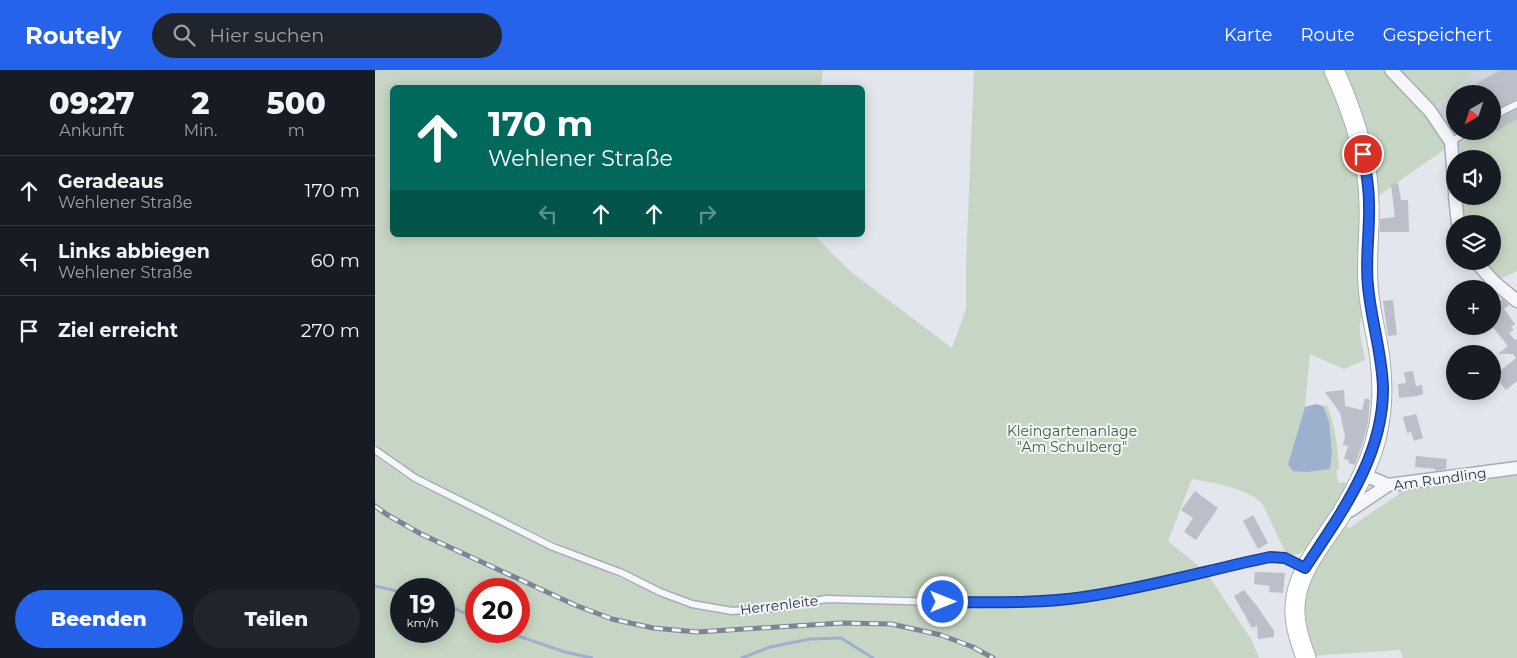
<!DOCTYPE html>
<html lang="de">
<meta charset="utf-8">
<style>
:root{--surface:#171b24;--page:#20242c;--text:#f1f3f6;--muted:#9ea1a6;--line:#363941;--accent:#2563eb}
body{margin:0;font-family:Montserrat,sans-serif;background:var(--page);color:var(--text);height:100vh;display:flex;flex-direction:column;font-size:19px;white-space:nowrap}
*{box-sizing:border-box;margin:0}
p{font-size:16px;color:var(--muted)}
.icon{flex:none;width:28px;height:28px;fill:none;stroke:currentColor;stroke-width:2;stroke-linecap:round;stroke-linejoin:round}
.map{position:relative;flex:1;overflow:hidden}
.sheet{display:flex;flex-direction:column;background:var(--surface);width:375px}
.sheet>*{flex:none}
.top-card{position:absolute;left:15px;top:15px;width:475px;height:152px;border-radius:8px;box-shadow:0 2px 12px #0003;background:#00695c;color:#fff;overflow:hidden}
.needle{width:32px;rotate:219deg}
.controls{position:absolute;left:1071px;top:15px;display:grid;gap:10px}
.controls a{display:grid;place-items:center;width:55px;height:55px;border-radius:50%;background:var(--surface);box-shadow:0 2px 12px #0003;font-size:25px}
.speed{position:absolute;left:15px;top:508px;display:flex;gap:10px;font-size:25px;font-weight:700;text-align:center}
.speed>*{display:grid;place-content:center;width:65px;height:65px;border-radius:50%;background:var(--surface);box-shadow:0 2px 12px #0003;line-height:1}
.speed small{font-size:12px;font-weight:400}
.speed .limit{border:8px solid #d22;background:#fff;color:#111}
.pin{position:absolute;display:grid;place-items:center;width:42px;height:42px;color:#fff;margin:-21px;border:2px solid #fff;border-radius:50%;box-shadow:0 1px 5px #0007}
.me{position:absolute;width:55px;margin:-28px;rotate:90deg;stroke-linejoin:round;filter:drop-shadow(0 0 4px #0008)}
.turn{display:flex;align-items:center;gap:18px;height:105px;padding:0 15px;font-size:22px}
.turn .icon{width:65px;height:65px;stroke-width:2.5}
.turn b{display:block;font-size:35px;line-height:42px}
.lanes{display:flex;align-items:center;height:48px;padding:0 15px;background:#0003;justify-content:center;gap:25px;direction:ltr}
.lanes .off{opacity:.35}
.eta{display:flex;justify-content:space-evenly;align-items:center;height:85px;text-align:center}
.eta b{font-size:30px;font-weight:800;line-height:35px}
.cta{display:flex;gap:10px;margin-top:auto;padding:10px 15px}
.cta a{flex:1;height:58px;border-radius:30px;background:var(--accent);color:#fff;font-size:20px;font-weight:800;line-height:58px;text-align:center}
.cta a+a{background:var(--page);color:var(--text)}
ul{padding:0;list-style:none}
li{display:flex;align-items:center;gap:15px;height:70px;padding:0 15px;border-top:1px solid var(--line)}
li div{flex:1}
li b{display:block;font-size:19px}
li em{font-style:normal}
header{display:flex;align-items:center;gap:30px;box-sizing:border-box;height:70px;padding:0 25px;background:var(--accent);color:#fff}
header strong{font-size:24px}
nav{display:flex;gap:28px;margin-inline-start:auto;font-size:18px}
.search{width:350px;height:45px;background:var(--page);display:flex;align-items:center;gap:12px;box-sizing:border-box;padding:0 18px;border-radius:28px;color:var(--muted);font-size:19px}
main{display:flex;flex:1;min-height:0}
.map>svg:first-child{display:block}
</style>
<header>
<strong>Routely</strong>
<div class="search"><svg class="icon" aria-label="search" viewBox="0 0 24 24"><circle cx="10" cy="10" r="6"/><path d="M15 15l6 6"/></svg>Hier suchen</div>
<nav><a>Karte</a><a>Route</a><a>Gespeichert</a></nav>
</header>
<main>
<section class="sheet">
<div class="eta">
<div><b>09:27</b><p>Ankunft</p></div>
<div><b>2</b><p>Min.</p></div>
<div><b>500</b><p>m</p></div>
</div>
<ul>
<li><svg class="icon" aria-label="ahead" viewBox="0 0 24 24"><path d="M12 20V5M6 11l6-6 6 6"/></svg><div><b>Geradeaus</b><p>Wehlener Straße</p></div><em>170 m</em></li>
<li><svg class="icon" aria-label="left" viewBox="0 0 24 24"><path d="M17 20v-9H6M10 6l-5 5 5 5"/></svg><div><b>Links abbiegen</b><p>Wehlener Straße</p></div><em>60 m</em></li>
<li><svg class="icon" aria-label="arrive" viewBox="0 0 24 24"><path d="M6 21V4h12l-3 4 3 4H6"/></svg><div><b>Ziel erreicht</b></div><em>270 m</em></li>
</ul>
<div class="cta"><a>Beenden</a><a>Teilen</a></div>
</section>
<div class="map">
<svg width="1142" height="588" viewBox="0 0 1142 588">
<rect width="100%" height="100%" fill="#e3e6ec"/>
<path fill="#d1d5de" d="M 1102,0 L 1142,0 L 1142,37 L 1118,51 L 1118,24 L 1080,24 L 1080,61 L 1103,61 L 1086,73 L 1081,61 L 1076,64 L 1057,39 Z"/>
<path fill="#c7d6c4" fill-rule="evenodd" d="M 0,0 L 448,0 L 446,18 L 18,18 L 18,165 L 439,165 L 476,202 L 577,278 L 591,239 L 591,194 L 599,0 L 955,0 L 987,106 L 990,238 C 980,257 987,270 990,290 L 969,299 L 935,284 L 930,337 L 913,394 L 954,351 L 948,336 L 952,335 C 960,356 963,377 964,400 L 961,401 L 963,413 L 970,412 L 972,421 L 937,474 L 924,484 L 916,485 L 911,483 L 887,433 C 868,417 840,413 817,409 L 793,471 L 826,498 L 754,516 L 674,527 L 643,529 L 567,528 L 479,525 L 451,526 L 396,535 L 377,537 L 356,537 L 335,534 L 316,530 L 284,518 L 247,498 L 203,483 L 180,472 L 44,406 L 0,375 Z
M 964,0 L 1011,0 L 1052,43 L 1073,77 L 1000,128 Z
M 1020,0 L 1102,0 L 1057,39 Z
M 1142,37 L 1142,201 L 1119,212 L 1100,191 L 1118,191 L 1118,154 L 1083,154 L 1080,126 L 1118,126 L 1118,89 L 1080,89 L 1076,72 L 1084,67 L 1087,73 L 1103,61 L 1118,61 L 1118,51 Z
M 0,386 L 37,412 L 176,479 L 315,537 L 356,545 L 398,542 L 452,533 L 644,536 C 709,532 770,518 833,505 L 876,569 L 884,588 L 0,588 ZM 26,519 L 69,519 L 69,561 L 26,561 ZM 101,519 L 144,519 L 144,561 L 101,561 Z
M 1142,402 L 1142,588 L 1028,588 L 1025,580 L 937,586 L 928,547 L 929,520 L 954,476 L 972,456 L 974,458 L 1024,424 L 1025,418 Z"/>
<path fill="#9db0cd" d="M 941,334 L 948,336 L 954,351 L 957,382 L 955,399 L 932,402 L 918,401 L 913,394 L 930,337 Z"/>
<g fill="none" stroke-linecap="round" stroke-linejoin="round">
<path stroke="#9db0cd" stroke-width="3" d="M 0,516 L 26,522
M 69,533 L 101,549
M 128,561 L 190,582 L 217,588
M 367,588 L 395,577 L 435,569 L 466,568 L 498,588"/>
</g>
<path fill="#babfca" d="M 1126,0 L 1142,0 L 1142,29 L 1118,41 L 1118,24 L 1108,24 L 1102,13 Z
M 1142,40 L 1142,49 L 1118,63 L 1118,51 Z
M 1023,113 L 1026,130 L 1033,130 L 1034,162 L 1005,162 L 1005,149 L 1020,147 L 1016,114 Z
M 1127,229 L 1134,235 L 1129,239 L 1140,254 L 1136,257 L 1139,260 L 1134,263 L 1140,270 L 1142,269 L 1142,311 L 1131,320 L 1119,306 L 1141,288 L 1138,284 L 1123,284 L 1133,276 L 1117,256 L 1118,236 Z
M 1018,230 L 1022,265 L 1013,266 L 1008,231 Z
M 1038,301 L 1041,316 L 1047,315 L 1048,324 L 1042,326 L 1024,328 L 1023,314 L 1031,313 L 1029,302 Z
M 969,320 L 970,336 L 987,340 L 990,328 L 995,330 L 993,353 L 989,369 L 980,395 L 973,393 L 974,390 L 969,389 L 973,376 L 968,375 L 970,366 L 965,343 L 950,322 Z
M 1041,344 L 1048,368 L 1039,371 L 1036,362 L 1032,363 L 1028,347 Z
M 1041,386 L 1072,389 L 1071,399 L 1060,401 L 1061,399 L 1040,397 Z
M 820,421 L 843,438 L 821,470 L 809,462 L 818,448 L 806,440 Z
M 878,445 L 893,473 L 883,479 L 868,451 Z
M 880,502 L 910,503 L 908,523 L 894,522 L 895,516 L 879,514 Z
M 869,520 L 882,536 L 899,561 L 899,567 L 883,569 L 882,556 L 877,558 L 859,526 Z"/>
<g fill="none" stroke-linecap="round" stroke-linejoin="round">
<g stroke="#a8acb7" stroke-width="9">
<path id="lane" d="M 1118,46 L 1142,34
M 1076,72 L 1093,61
M 0,380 L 40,408 L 178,477 L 247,503 L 285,522 L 317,534 L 357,541 L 399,538 L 451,529 L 568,532 L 644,532 L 707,527 L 755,519 L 895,487 L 909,488 L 929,498"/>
</g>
<g stroke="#a8acb7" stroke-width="15">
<path id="street" d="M 1016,0 L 1055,41 L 1076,72 L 1080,121
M 1080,126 L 1083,154
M 1100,191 L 1119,212 L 1142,231
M 987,404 L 1013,415
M 968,444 L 976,440 L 1013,415 L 1142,398"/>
</g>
<g stroke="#a8acb7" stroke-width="21">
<path id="secondary" d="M 931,588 C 925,571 919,554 920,537 C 921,502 947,474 965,446 C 980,422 996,393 1002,364 C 1008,339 1008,314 1005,289 C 1002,264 994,239 993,214 C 991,188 995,161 994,135 C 994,88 978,42 959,0"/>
</g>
<use href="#lane" stroke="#f6f7fa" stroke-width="6"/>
<use href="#street" stroke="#f6f7fa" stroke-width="12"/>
<use href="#secondary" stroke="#fff" stroke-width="19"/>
<g stroke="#7c8496" stroke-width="5">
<path id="rail" d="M 0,436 L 11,444 L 46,464 L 200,535 L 237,549 L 278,558 L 322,562 L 467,553 L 516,554 L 566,565 L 598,577 L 618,588"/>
</g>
<use href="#rail" stroke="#f3f5f9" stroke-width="3" stroke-dasharray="9" stroke-linecap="butt"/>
</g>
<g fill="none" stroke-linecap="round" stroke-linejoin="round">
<g stroke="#184099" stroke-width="12">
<path id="route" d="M 568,532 C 614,532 662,534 709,527 C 772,518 833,500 895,487 L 910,488 L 930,498 C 966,443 1009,386 1008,317 C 1007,283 996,250 993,216 C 990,189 995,161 994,133 C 994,116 991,100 988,84"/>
</g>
<use href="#route" stroke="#2563eb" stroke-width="9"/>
</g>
<g text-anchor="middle" stroke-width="4" stroke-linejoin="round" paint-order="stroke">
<g font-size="14" fill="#3b6237" stroke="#f3f5f9">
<text x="697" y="366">Kleingartenanlage<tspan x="697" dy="16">"Am Schulberg"</tspan></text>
</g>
<g font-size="14" fill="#2a3245" stroke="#f3f5f9">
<text transform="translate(1065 409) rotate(-8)" y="5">Am Rundling</text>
<text transform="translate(404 535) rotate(-7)" y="5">Herrenleite</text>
</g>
</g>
</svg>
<div class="controls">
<a><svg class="needle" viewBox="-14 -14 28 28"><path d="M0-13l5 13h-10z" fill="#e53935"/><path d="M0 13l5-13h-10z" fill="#9ea1a6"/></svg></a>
<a><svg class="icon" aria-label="sound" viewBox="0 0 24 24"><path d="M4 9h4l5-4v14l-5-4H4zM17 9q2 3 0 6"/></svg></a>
<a><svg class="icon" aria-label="layers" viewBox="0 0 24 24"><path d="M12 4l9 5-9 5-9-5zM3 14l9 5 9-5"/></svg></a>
<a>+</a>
<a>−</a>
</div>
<div class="speed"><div>19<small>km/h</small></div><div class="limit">20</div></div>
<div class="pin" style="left:988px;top:84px;background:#d93025"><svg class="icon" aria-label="arrive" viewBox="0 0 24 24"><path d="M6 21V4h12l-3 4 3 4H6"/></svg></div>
<svg class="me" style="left:568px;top:532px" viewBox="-20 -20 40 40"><circle r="17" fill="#2563eb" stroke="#fff" stroke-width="3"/><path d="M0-11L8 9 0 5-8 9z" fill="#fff"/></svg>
<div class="top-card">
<div class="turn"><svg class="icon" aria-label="ahead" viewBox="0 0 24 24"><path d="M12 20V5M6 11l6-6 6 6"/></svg><div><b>170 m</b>Wehlener Straße</div></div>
<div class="lanes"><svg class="icon off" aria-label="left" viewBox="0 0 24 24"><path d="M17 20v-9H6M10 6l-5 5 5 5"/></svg><svg class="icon" aria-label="ahead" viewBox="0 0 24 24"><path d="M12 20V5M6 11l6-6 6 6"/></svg><svg class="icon" aria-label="ahead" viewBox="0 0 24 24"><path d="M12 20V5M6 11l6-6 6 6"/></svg><svg class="icon off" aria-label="right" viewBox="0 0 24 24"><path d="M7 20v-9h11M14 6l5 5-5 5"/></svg></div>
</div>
</div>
</main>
